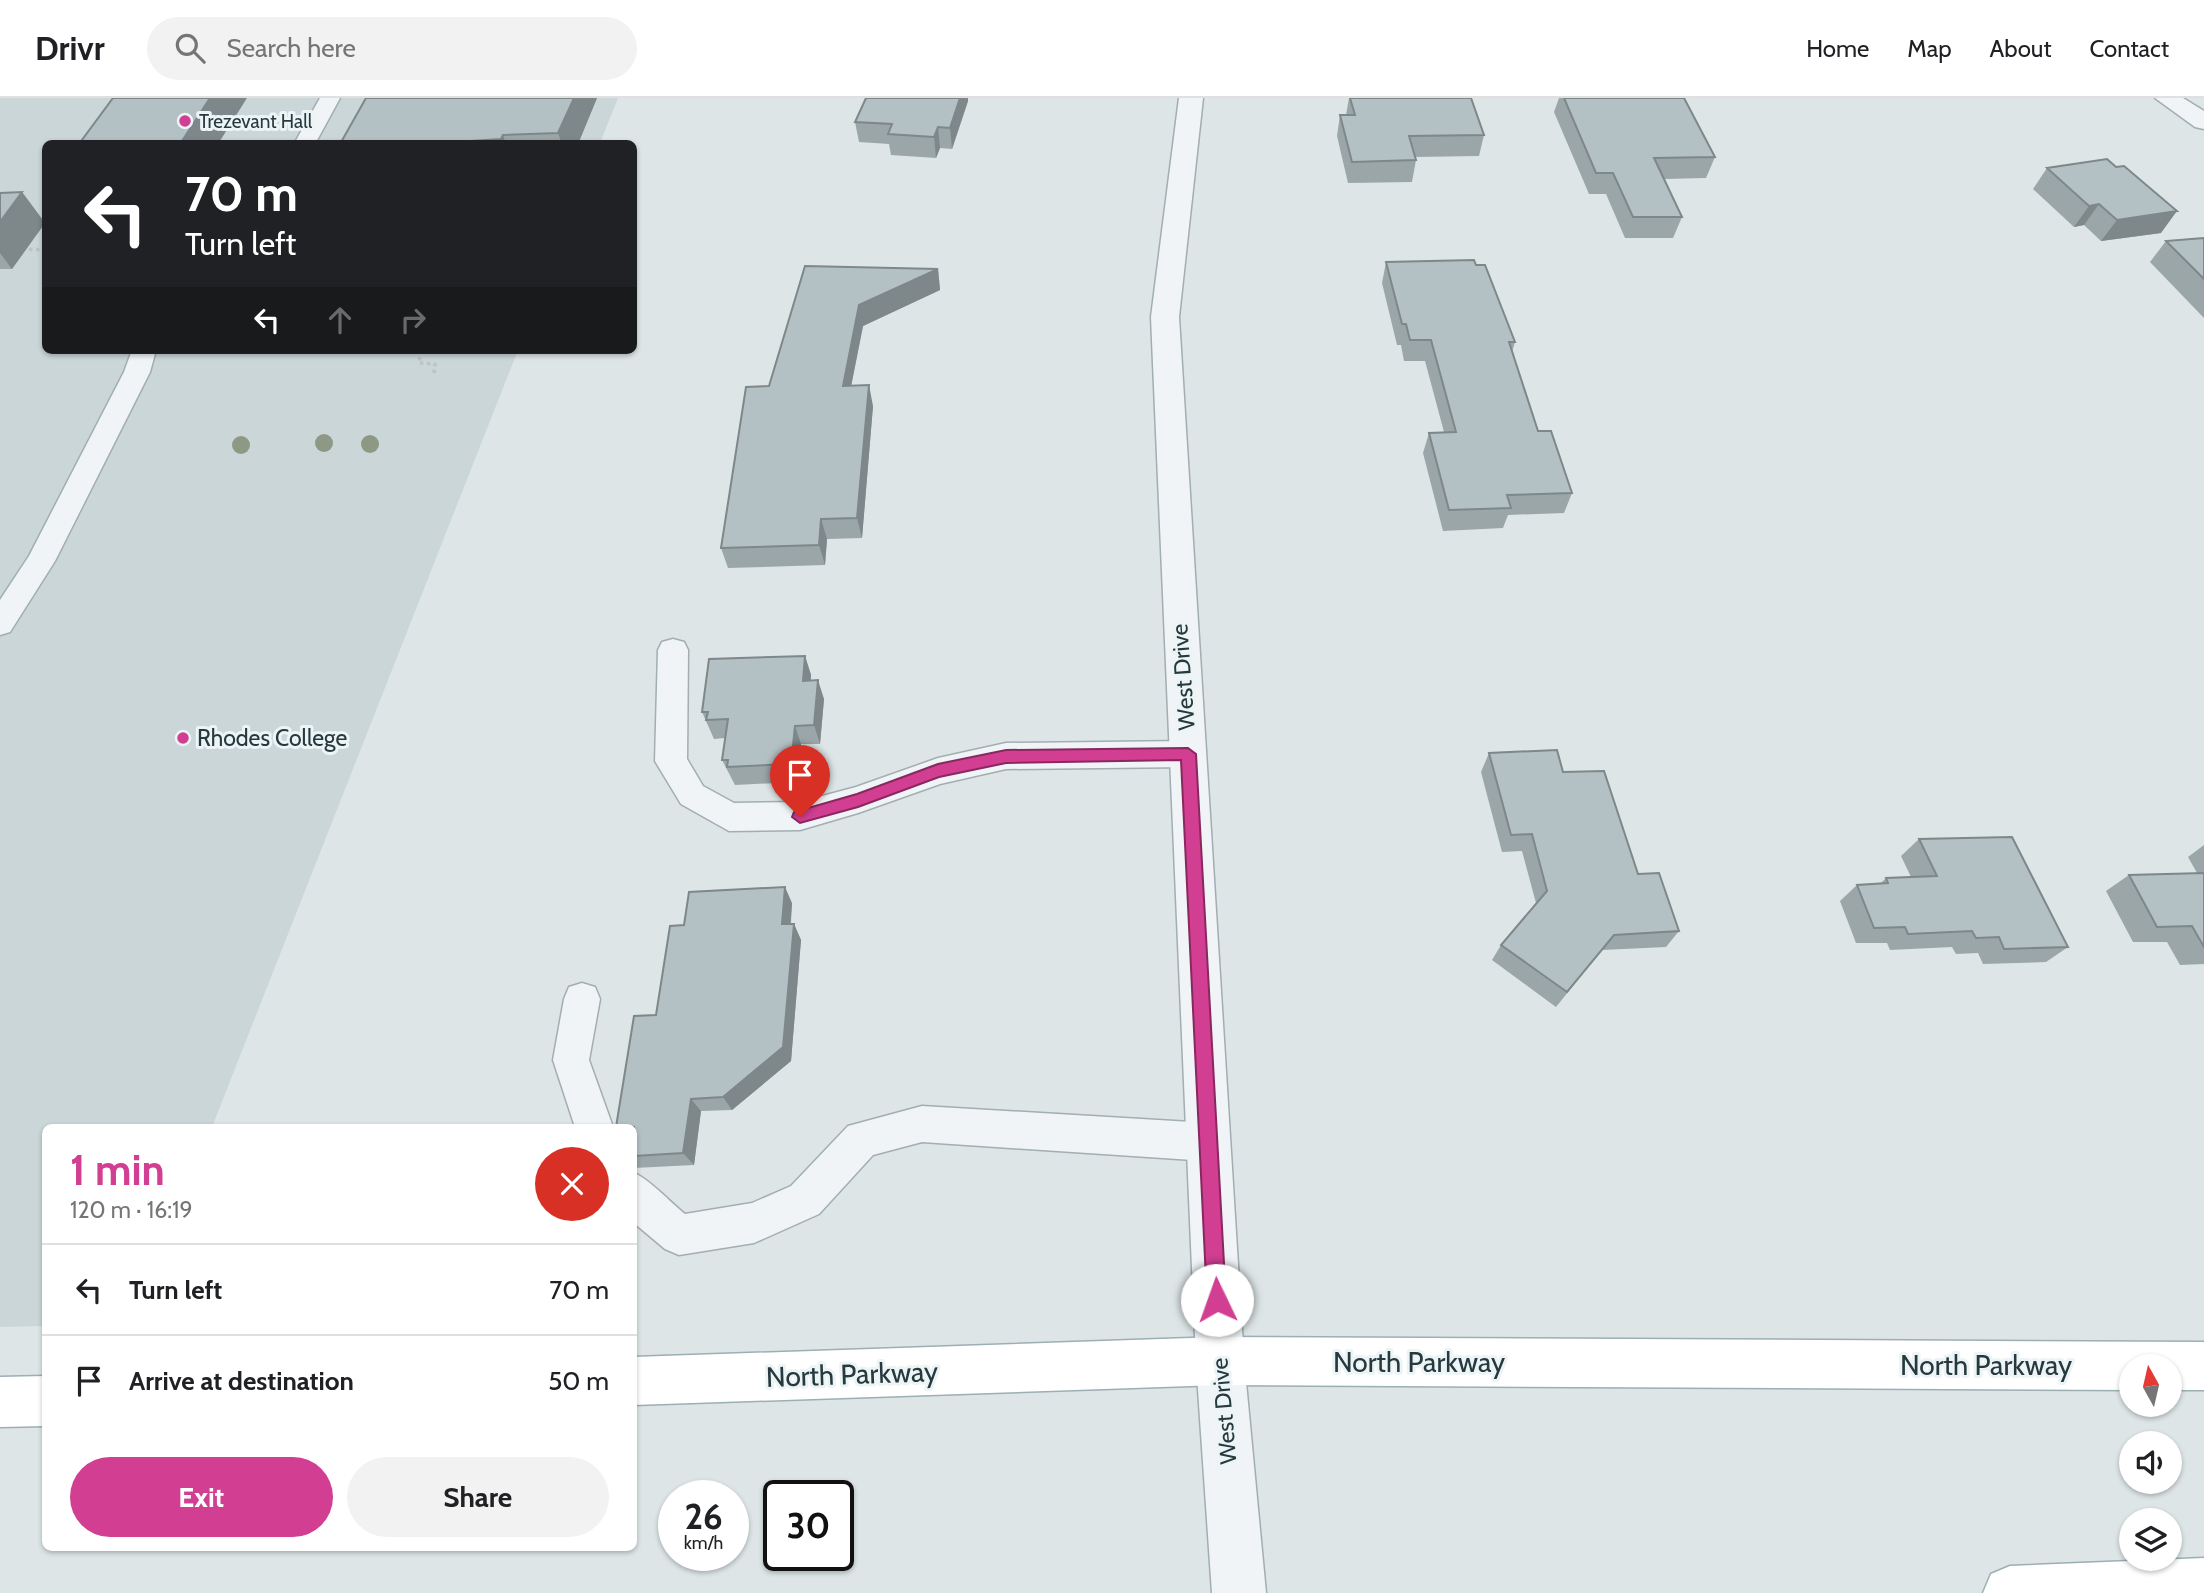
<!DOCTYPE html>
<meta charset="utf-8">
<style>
:root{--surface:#fff;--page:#f2f2f2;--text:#202124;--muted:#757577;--line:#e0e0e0;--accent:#d13e92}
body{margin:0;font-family:Cabin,sans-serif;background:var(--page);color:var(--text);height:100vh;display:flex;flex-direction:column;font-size:26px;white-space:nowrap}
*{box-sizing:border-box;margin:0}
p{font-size:23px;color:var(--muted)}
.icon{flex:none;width:38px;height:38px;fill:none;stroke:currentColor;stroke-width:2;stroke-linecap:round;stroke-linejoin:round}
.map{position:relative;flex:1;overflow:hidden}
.details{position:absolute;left:42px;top:1026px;width:595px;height:427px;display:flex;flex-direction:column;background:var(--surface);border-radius:10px;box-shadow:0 2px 5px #0004}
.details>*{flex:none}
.guide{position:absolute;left:42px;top:42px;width:595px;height:214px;border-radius:10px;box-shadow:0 2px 5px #0004;background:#202124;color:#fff;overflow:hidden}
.needle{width:46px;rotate:352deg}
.controls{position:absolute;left:2119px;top:1256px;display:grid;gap:14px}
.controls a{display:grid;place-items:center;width:63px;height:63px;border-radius:50%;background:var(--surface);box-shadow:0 2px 5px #0004;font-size:35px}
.speed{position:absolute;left:658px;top:1382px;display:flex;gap:14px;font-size:35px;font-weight:700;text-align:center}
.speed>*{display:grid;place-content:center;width:91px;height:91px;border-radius:50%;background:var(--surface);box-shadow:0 2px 5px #0004;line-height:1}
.speed small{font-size:18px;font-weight:400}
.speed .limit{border:4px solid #111;border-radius:10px;background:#fff;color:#111}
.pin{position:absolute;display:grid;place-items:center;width:60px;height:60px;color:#fff;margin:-72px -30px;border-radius:50% 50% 50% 0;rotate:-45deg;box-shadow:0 0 7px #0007}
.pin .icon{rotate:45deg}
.me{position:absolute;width:77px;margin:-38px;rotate:357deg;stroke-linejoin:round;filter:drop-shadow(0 0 5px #0008)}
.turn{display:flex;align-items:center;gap:24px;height:147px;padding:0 28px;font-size:32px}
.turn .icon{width:91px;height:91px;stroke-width:2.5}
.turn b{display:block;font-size:49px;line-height:60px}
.lanes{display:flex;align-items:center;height:66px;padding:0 28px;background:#0003;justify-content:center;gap:35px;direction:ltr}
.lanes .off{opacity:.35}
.round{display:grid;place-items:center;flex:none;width:74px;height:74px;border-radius:37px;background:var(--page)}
.head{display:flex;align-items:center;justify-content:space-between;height:119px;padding:0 28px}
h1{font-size:42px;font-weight:700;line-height:52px;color:var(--accent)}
.cta{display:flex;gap:14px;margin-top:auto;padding:14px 28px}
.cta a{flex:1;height:80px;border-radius:42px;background:var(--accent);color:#fff;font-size:28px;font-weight:700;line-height:80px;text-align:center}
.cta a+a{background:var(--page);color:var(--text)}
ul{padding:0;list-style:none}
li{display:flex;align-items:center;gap:21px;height:91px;padding:0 28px;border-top:2px solid var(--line)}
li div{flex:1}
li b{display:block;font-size:26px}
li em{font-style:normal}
header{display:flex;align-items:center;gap:42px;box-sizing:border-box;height:98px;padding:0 35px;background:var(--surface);border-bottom:2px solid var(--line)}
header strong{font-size:33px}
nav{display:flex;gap:38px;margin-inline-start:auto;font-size:24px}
.search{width:490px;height:63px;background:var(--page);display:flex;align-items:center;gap:18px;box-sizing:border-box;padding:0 24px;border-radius:38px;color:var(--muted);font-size:26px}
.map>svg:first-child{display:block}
</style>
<header>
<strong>Drivr</strong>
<div class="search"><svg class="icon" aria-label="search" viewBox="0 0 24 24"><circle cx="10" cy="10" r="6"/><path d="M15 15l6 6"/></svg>Search here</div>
<nav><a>Home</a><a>Map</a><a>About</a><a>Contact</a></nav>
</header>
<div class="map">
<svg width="2204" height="1495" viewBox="0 0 2204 1495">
<rect width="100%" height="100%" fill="#dde5e7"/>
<path fill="#cbd6d9" d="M 0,0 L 618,0 L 600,45 L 46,46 L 46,252 L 518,252 L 212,1029 L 46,1029 L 45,1228 L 0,1229 Z"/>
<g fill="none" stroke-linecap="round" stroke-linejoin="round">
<g stroke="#a2aeb1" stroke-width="3">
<path id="lane" d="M 320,0 L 340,0 L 315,46 L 294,46 Z
M 132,252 L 156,252 L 150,274 L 55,463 L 10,534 L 0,537 L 0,502 L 29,458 L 124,274 Z
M 673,541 L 684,544 L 688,552 L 687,661 L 703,688 L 734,705 L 800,704 L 856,689 L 938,660 L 1006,645 L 1188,643 L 1199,647 L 1204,656 L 1199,665 L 1188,669 L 1006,671 L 940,686 L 858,715 L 800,732 L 729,733 L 681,706 L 655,663 L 658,552 L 662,544 Z
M 582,885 L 595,889 L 600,901 L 589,962 L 613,1029 L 575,1029 L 553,962 L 564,901 L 569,889 Z
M 922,1008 L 1208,1025 L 1222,1031 L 1227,1044 L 1222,1057 L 1208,1063 L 922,1044 L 873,1057 L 819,1116 L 754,1145 L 679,1157 L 665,1151 L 634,1125 L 634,1075 C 649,1081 670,1104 685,1116 L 752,1105 L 791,1088 L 848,1028 Z"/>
</g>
<g stroke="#a2aeb1" stroke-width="3">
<path id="street" d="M 1179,0 L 1203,0 L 1179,219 L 1244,1263 L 1266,1495 L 1212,1495 L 1196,1263 L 1151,219 Z
M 2155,0 L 2183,0 L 2204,13 L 2204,31 L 2195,29 Z"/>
</g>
<g stroke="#9cafb3" stroke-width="3">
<path id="primary" d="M 1220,1239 L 2204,1244 L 2204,1292 L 2170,1292 L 2170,1269 L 2132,1269 L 2132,1292 L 1220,1287 L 634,1307 L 634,1259 Z
M 46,1278 L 46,1328 L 0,1329 L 0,1279 Z
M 2204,1460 L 2204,1495 L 1983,1495 L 1991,1476 L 2010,1468 Z"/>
</g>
<path stroke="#bbc3c6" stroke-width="3.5" stroke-dasharray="3.5 3.5" stroke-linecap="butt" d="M 22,151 L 46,152
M 421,252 L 419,265 L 435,266 L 434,275"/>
<use href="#lane" fill="#f0f4f6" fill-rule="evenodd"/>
<use href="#street" fill="#f0f4f6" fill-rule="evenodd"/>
<use href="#primary" fill="#fff" fill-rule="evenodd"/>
</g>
<g fill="#8d9984">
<circle cx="324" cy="345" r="9"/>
<circle cx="370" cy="346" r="9"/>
<circle cx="241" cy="347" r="9"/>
</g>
<path fill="#9ba6a9" d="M 597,0 L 578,46 L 340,46 Z
M 1349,0 L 1471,0 L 1484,37 L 1479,58 L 1415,59 L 1416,62 L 1412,84 L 1348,85 L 1337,38 L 1340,17 L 1346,17 Z
M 1559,0 L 1684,0 L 1715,59 L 1706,80 L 1664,81 L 1682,119 L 1673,140 L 1625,140 L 1606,96 L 1589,96 L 1554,14 Z
M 968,3 L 952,51 L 940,50 L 936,60 L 891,57 L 889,46 L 859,44 L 855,24 Z
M 2047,70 L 2161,135 L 2101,143 L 2084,127 L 2074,129 L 2033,91 Z
M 22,94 L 45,125 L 12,171 L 0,171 L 0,95 Z
M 2204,140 L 2204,220 L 2150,164 L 2166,143 Z
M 1386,164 L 1476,167 L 1515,244 L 1512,254 L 1538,333 L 1572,395 L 1564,415 L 1508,417 L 1503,430 L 1443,433 L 1423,355 L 1429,335 L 1444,334 L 1425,263 L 1404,263 L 1401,247 L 1397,247 L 1382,185 Z
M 938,171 L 940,192 L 863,228 L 851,288 L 873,308 L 862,440 L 827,441 L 825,467 L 728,470 L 721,450 L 769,288 Z
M 805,558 L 811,577 L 811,582 L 824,601 L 820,646 L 801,646 L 798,684 L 735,687 L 722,662 L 725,640 L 714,641 L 702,614 Z
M 1489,655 L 1563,674 L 1679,833 L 1666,849 L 1602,852 L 1556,909 L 1492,862 L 1501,847 L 1536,805 L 1522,753 L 1502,754 L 1481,674 Z
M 1919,741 L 2068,849 L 2046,864 L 1983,866 L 1978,855 L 1956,856 L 1952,849 L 1890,852 L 1887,845 L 1856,845 L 1840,803 L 1857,787 L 1880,786 L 1886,780 L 1911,779 L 1901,758 Z
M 2204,747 L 2204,866 L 2180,867 L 2167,844 L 2133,844 L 2106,793 L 2129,777 L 2197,775 L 2188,759 Z
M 792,805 L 791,826 L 794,826 L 801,842 L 791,963 L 732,1012 L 701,1013 L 694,1067 L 634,1070 L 634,1029 L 684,827 Z"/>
<path fill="#7e8789" d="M 210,0 L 247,0 L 218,46 L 180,46 Z
M 574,0 L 597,0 L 578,46 L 562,46 L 558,35 Z
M 960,0 L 968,0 L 968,3 L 952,51 L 950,30 Z
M 938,29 L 940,50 L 936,60 L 934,39 Z
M 503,37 L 506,46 L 503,46 L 501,41 Z
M 22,94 L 45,125 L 12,171 L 0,155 L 0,124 Z
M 2099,106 L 2084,127 L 2074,129 L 2089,108 Z
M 2177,113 L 2161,135 L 2101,143 L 2117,122 Z
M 938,171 L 940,192 L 863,228 L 847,309 L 843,288 L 859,207 Z
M 869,287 L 873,308 L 862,440 L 857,420 Z
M 821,421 L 827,441 L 825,467 L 819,447 Z
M 805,558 L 811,577 L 809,601 L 803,583 Z
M 818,582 L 824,601 L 820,646 L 814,627 Z
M 795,628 L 801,646 L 798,684 L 791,666 Z
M 785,789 L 792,805 L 789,842 L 782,826 Z
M 794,826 L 801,842 L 791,963 L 732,1012 L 723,999 Z
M 691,1001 L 701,1013 L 694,1067 L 683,1055 Z"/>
<path fill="#b4c1c4" stroke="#7e8789" stroke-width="2" d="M 113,0 L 210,0 L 180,46 L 79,46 Z
M 366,0 L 574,0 L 558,35 L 503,37 L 501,41 L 426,46 L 340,46 Z
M 866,0 L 960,0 L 950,30 L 938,29 L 934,39 L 888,36 L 892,26 L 855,24 Z
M 1350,0 L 1471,0 L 1484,37 L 1409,38 L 1416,62 L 1352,64 L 1340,17 L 1355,17 Z
M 1564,0 L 1684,0 L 1715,59 L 1654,60 L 1682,119 L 1633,119 L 1613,75 L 1596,75 Z
M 2107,61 L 2116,69 L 2124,68 L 2177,113 L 2117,122 L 2099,106 L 2089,108 L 2047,70 Z
M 22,94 L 0,124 L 0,95 Z
M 2204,140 L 2204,181 L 2166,143 Z
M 1474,162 L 1476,167 L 1485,167 L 1515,244 L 1509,244 L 1538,333 L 1551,333 L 1572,395 L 1507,397 L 1511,410 L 1449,412 L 1429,335 L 1456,334 L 1431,242 L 1410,242 L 1406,226 L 1402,226 L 1386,164 Z
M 805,168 L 938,171 L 859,207 L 843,288 L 869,287 L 857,420 L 821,421 L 819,447 L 721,450 L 746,289 L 769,288 Z
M 805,558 L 803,583 L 818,582 L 814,627 L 795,628 L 791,666 L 727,669 L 728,662 L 722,662 L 728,621 L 706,622 L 708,614 L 702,614 L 709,561 Z
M 1557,652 L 1563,674 L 1604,673 L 1638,776 L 1659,775 L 1679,833 L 1614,837 L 1567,894 L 1501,847 L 1547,793 L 1532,736 L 1511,737 L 1489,655 Z
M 2012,739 L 2068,849 L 2004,851 L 1999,839 L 1976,840 L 1972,833 L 1908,836 L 1905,829 L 1874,830 L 1857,787 L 1888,785 L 1886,780 L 1937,778 L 1919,741 Z
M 2204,775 L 2204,849 L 2192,828 L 2157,829 L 2129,777 Z
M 785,789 L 782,826 L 794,826 L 783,949 L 723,999 L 691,1001 L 683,1055 L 634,1058 L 634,1029 L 616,1029 L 634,918 L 656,917 L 670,828 L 684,827 L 689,794 Z"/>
<path fill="#d13e92" stroke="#88285f" stroke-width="2" d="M 1188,650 L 1196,656 L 1226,1202 L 1224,1209 L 1217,1212 L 1210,1209 L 1207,1202 L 1181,662 L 1006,665 L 939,679 L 858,709 L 800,725 L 792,719 L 794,714 L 857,696 L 938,666 L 1006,652 Z"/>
<g fill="#d13e92" stroke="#ecf4f5" stroke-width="2.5">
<circle cx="185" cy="23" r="7"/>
<circle cx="183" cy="640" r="7"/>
</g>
<g text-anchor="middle" stroke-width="6" stroke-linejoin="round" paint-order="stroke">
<g font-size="19" fill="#26393e" stroke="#ecf4f5" text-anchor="start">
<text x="199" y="30">Trezevant Hall</text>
</g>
<g font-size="23" fill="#26393e" stroke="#ecf4f5">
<text transform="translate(1183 579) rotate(-94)" y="8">West Drive</text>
<text transform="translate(1224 1313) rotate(-95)" y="8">West Drive</text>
</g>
<g font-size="23" fill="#26393e" stroke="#ecf4f5" text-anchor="start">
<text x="197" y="648">Rhodes College</text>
</g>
<g font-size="28" fill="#26393e" stroke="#ecf4f5">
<text x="1419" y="1274">North Parkway</text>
<text x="1986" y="1277">North Parkway</text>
<text transform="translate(852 1276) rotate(-2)" y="10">North Parkway</text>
</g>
</g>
</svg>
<div class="controls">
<a><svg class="needle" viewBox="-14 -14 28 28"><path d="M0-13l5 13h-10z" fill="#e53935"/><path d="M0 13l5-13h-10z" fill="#757577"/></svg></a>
<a><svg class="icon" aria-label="sound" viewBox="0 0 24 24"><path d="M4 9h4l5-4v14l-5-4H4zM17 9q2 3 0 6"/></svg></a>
<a><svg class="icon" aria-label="layers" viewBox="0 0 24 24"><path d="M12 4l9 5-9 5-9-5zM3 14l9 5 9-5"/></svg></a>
</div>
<div class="speed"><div>26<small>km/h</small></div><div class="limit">30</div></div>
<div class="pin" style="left:800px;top:719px;background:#d93025"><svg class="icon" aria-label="arrive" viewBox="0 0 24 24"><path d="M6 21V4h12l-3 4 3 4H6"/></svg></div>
<svg class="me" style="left:1217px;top:1202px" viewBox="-20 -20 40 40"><circle r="19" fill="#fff"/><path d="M0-13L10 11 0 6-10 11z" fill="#d13e92"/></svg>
<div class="guide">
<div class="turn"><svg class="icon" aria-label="left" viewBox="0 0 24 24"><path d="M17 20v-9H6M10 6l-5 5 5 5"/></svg><div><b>70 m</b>Turn left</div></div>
<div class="lanes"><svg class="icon" aria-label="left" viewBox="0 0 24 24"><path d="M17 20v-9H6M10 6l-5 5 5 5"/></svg><svg class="icon off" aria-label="ahead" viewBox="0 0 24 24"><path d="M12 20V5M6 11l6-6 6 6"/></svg><svg class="icon off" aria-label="right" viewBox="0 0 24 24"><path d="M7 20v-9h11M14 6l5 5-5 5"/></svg></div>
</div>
<section class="details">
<div class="head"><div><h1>1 min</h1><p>120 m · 16:19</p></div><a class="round" style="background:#d93025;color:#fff"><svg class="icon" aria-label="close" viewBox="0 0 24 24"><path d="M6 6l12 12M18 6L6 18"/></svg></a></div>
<ul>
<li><svg class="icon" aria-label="left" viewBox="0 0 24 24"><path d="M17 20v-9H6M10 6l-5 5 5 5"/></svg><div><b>Turn left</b></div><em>70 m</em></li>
<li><svg class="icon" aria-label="arrive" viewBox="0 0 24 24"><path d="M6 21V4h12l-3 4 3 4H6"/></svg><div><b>Arrive at destination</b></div><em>50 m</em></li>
</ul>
<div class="cta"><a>Exit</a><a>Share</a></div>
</section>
</div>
